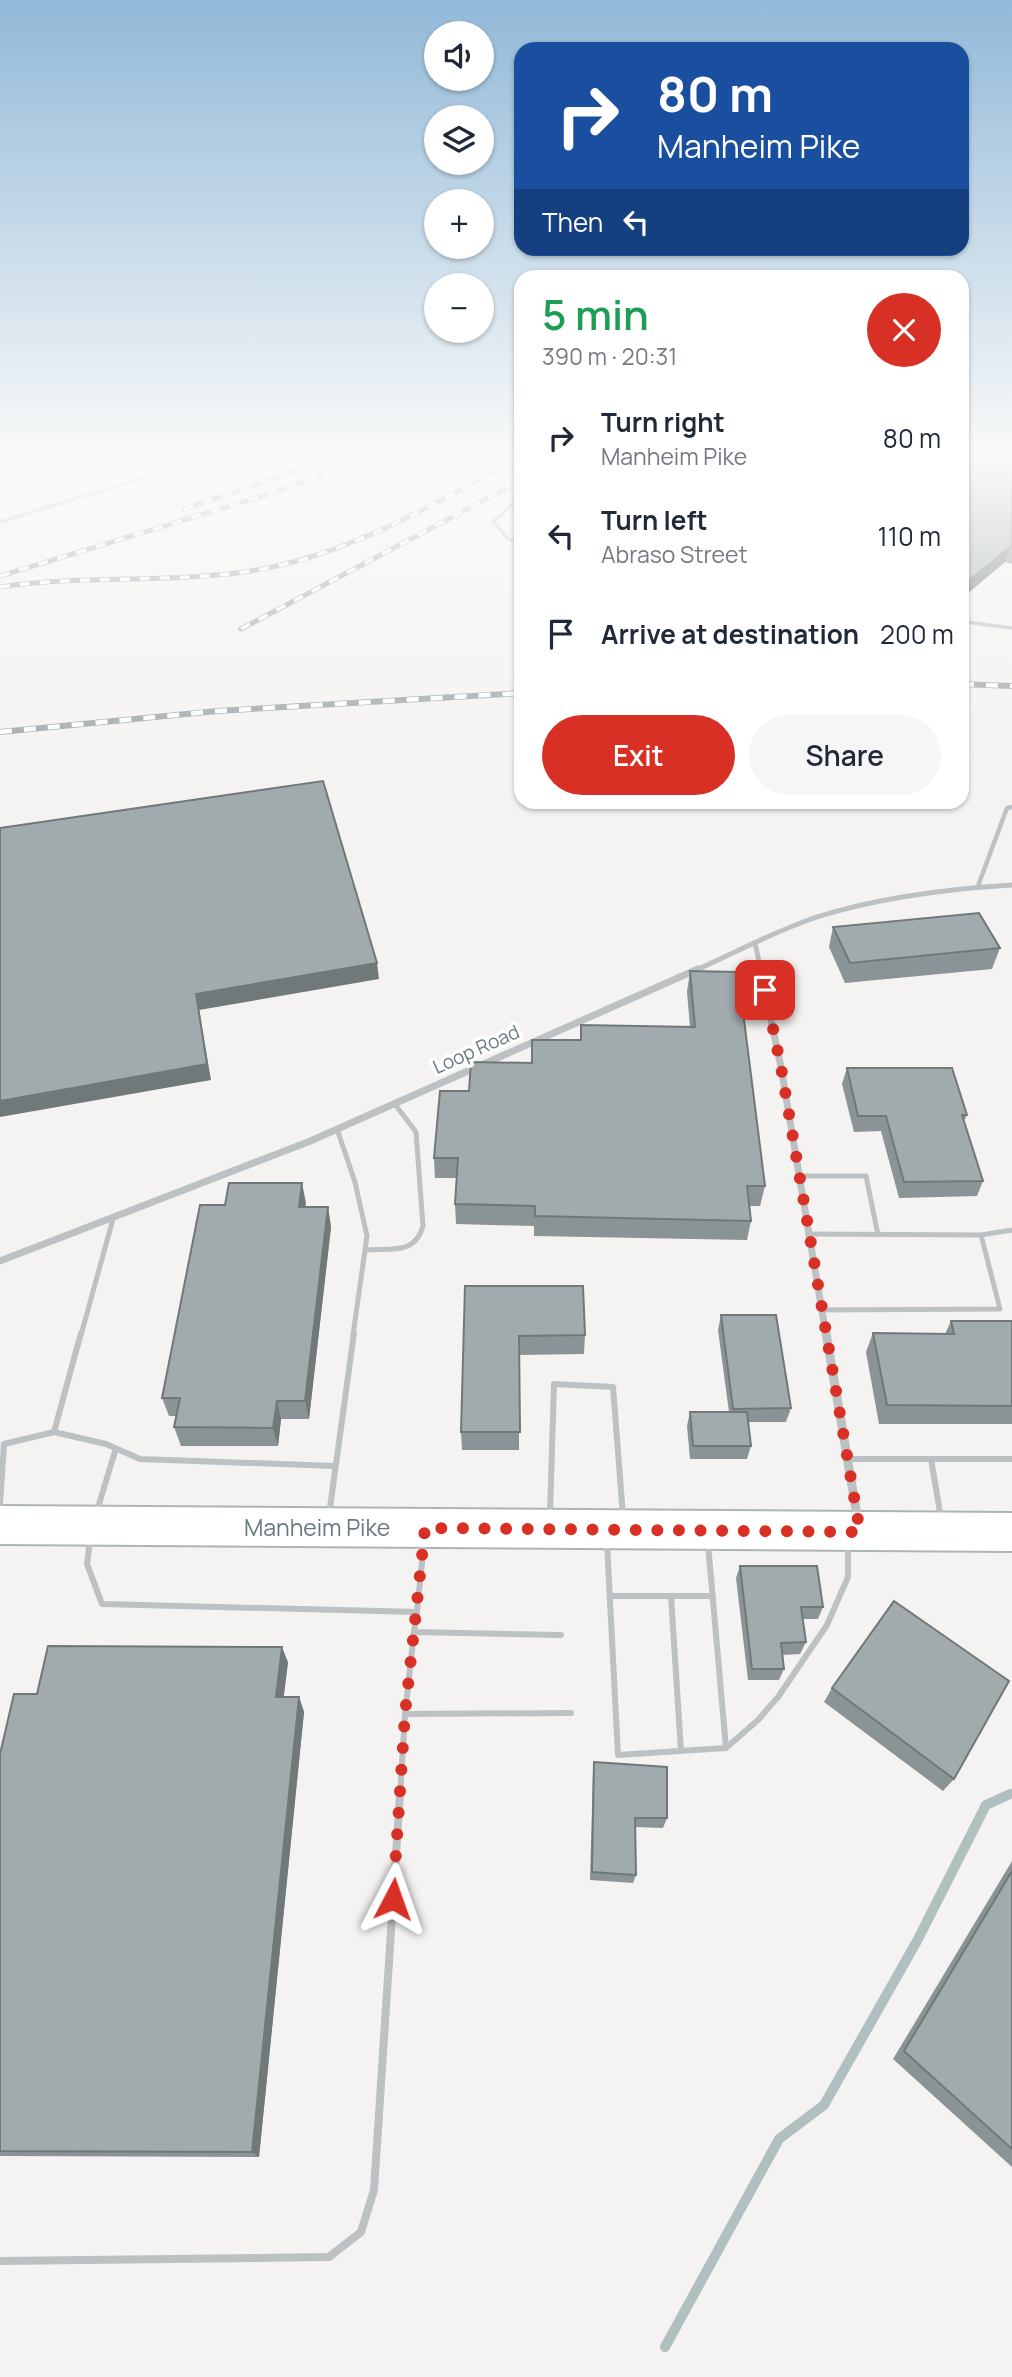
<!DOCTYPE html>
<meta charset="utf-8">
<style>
:root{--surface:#fff;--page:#f6f6f7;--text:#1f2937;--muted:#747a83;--accent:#d93025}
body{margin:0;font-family:Manrope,sans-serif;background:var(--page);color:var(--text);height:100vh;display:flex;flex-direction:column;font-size:26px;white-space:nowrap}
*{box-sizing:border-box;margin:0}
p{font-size:23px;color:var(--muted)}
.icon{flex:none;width:38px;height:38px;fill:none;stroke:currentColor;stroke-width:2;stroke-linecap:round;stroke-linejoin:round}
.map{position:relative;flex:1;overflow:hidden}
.panel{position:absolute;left:514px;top:270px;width:455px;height:539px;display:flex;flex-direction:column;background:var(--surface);border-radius:21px;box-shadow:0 2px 5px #0004}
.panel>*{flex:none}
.top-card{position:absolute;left:514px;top:42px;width:455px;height:214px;border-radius:21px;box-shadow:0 2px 5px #0004;background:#1a4fa0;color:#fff;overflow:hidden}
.controls{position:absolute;left:424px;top:21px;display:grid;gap:14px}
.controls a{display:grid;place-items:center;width:70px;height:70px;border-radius:50%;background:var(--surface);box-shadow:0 2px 5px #0004;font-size:35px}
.pin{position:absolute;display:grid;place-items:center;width:60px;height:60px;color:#fff;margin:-30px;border-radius:14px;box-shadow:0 4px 10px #0006}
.me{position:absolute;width:77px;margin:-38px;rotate:4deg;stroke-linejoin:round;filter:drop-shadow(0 0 5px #0008)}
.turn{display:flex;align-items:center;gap:24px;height:147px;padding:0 28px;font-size:32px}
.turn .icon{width:91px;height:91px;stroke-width:2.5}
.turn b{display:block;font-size:49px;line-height:60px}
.then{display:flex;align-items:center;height:66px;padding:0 28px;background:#0003;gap:14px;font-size:26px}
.round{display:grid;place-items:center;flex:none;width:74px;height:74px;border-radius:37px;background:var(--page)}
.headline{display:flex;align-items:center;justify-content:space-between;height:119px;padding:0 28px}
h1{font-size:42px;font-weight:600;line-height:52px;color:#1e9e55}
.action{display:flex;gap:14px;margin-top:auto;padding:14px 28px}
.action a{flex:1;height:80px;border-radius:42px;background:var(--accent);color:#fff;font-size:28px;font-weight:600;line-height:80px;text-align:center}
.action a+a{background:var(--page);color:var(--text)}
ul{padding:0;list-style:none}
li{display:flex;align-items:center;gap:21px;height:98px;padding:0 28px}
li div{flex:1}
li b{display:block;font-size:26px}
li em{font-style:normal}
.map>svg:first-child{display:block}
</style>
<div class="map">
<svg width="1012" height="2377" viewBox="0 0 1012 2377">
<rect width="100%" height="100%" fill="#f4f3f1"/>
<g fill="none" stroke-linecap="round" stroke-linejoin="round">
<path stroke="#b0c0c1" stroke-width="9" d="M 1006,1796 L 1012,1793"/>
<path stroke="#b0c0c1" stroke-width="10" d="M 665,2347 L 779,2139 L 824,2105 L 917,1941 L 986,1805 L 1010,1794"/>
<g stroke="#adb4b5" stroke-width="4">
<path id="primary" d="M 0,1506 L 1012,1513 L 1012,1551 L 0,1544 Z"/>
</g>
<path stroke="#bcc1c3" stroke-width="3.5" d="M 522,497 L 493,521 L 508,539 L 522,544
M 0,522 L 220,454
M 962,625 L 966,622 L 1012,628"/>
<path stroke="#bcc1c3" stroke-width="4.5" d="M 978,886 L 1007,808 L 1012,807"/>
<path stroke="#bcc1c3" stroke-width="5" d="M 337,1129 L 355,1182 L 367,1236 L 353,1335
M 800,1176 L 866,1176 L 878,1235
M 808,1234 L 981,1235 L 1012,1230
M 365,1250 C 391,1248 415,1255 423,1226 L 416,1132 L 394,1103
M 821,1310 L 1000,1309 L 981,1235
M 81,1335 L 113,1219"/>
<path stroke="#bcc1c3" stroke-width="6" d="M 54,1432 L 81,1333
M 847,1459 L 1012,1459
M 931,1459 L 941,1518
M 0,1503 L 4,1444 L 54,1432 L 106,1444 L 140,1459 L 335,1466
M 97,1511 L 116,1448
M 550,1514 L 554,1384 L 613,1387 L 623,1516
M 329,1515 L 354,1333
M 90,1541 L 87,1564 L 102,1604 L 417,1612 L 424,1542
M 607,1543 L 618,1755 L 726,1748 L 708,1544
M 610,1596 L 713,1596
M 671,1596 L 681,1751
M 417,1612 L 414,1632 L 561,1635
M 414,1632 L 405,1714 L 571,1713
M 726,1748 L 758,1720 L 778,1697 L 827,1625 L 848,1577 L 848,1544
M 400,1796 L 405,1714"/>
<path stroke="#bcc1c3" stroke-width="8" d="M 0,2261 L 329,2257 L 361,2232 L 374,2190 L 400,1794"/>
<path stroke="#bcc1c3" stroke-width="5" d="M 755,943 L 761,971
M 694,971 C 734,953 775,931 817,917 C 880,897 946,889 1012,885"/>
<path stroke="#bcc1c3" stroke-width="7" d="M 760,969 L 781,1067 L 826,1335
M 0,1261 L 308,1142 L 698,969"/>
<path stroke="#bcc1c3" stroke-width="9" d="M 826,1333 L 858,1521"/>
<use href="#primary" fill="#fff" fill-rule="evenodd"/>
<g stroke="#9ca5a7" stroke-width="5">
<path id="rail-far1" d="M 184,509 L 346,454
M 0,576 L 263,496 L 382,454
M 0,587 C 81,575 163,583 244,572 C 345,558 434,504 522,457
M 241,629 L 522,480"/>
</g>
<g stroke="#9ca5a7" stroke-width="6">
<path id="rail" d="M 962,684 L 1012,686
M 0,732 L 217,711 L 522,693"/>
</g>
<use href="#rail-far1" stroke="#fff" stroke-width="3.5" stroke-dasharray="10" stroke-linecap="butt"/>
<use href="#rail" stroke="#fff" stroke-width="4.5" stroke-dasharray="12" stroke-linecap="butt"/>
</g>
<path fill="#8a9395" d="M 962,454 L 1012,454 L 1012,564 L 1005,562 L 962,598 Z
M 833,927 L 1000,948 L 992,969 L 845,983 L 829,947 Z
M 690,971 L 765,1186 L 760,1206 L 750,1206 L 751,1221 L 747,1240 L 534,1236 L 534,1226 L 456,1224 L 455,1204 L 457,1178 L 435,1178 L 434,1158 L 469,1091 L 532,1063 L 580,1040 L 581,1025 L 690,1027 L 687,992 Z
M 847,1068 L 967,1115 L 964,1121 L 983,1181 L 977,1196 L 899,1198 L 881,1131 L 854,1132 L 842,1084 Z
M 306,1203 L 305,1207 L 328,1207 L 331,1227 L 309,1419 L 281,1419 L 278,1446 L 181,1446 L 174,1427 L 176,1416 L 169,1416 L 162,1398 Z
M 465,1286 L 585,1335 L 584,1354 L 519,1355 L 519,1450 L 462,1450 L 461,1432 Z
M 721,1315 L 791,1408 L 786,1422 L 748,1422 L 751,1446 L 747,1459 L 690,1459 L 687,1426 L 690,1412 L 729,1412 L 718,1330 Z
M 951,1321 L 1012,1321 L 1012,1424 L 879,1424 L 866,1352 L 873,1333 L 945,1334 Z
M 740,1566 L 823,1607 L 818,1619 L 802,1619 L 806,1642 L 800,1654 L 782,1655 L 784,1669 L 779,1680 L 748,1680 L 736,1578 Z
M 288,1662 L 283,1697 L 299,1697 L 304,1712 L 259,2157 L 0,2156 L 0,1754 L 37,1694 Z
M 832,1688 L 954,1779 L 943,1791 L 824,1702 Z
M 594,1762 L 667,1818 L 663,1828 L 635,1827 L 636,1875 L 633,1883 L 590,1880 L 593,1772 Z
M 1012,1861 L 1012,2167 L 893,2059 Z"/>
<path fill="#717879" d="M 1009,548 L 1005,562 L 962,598 L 962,586 Z
M 377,963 L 379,979 L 199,1010 L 211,1080 L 0,1117 L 0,1101 L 196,994 Z
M 302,1183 L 306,1203 L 302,1227 L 299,1207 Z
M 328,1207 L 331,1227 L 309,1419 L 305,1401 Z
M 277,1401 L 281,1419 L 278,1446 L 273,1428 Z
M 282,1647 L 288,1662 L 282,1712 L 276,1697 Z
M 299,1697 L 304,1712 L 259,2157 L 252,2152 Z"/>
<path fill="#a1abad" stroke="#717879" stroke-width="2" d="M 962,454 L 1012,454 L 1012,548 L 1009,548 L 962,586 Z
M 323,781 L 377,963 L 196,994 L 207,1064 L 0,1101 L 0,828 Z
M 979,913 L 1000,948 L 850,963 L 833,927 Z
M 690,971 L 738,972 L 765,1186 L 747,1186 L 751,1221 L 535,1216 L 535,1206 L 455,1204 L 458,1158 L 434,1158 L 440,1091 L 469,1091 L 471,1062 L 532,1063 L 532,1040 L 581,1040 L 581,1025 L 695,1027 Z
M 847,1068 L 952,1068 L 967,1115 L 962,1115 L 983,1181 L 904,1182 L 886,1116 L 858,1116 Z
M 229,1183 L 302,1183 L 299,1207 L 328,1207 L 305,1401 L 277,1401 L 273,1428 L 174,1427 L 180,1398 L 162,1398 L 200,1205 L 225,1205 Z
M 465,1286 L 583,1286 L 585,1335 L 519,1336 L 520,1432 L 461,1432 Z
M 721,1315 L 776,1315 L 791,1408 L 733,1409 Z
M 951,1321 L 1012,1321 L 1012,1406 L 887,1405 L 873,1333 L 954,1334 Z
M 690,1412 L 747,1412 L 751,1446 L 693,1446 Z
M 740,1566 L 817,1566 L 823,1607 L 801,1607 L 806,1642 L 781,1643 L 784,1669 L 752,1669 Z
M 894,1601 L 1009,1681 L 954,1779 L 832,1688 Z
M 48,1646 L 282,1647 L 276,1697 L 299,1697 L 252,2152 L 0,2151 L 0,1754 L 14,1694 L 37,1694 Z
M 594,1762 L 667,1767 L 667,1818 L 635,1818 L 636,1875 L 592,1872 Z
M 1012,1871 L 1012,2149 L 904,2051 Z"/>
<linearGradient id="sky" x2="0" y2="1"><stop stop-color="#91b9d8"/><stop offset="0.58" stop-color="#fafaf9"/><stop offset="1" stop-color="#fafaf9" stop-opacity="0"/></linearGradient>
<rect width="1012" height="787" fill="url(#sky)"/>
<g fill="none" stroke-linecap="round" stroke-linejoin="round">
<path stroke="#d93025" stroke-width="12" stroke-dasharray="0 21.6" d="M 393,1899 L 405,1714 L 425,1528 L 860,1532 L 781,1067 L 765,990"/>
</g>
<g text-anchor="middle" stroke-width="7" stroke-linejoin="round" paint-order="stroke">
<g font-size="19" fill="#667a7f" stroke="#fff">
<text transform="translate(476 1049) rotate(-24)" y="7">Loop Road</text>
</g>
<g font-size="23" fill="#667a7f" stroke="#fff">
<text x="317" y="1536">Manheim Pike</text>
</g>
</g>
</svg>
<div class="controls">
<a><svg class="icon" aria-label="sound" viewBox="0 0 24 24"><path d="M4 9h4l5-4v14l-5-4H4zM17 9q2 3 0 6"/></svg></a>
<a><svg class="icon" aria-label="layers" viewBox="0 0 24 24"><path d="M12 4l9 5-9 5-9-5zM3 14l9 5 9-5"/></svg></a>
<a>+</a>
<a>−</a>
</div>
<div class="pin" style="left:765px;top:990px;background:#d93025"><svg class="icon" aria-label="arrive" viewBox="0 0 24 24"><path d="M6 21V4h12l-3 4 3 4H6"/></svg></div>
<svg class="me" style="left:393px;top:1899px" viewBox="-20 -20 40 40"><path d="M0-17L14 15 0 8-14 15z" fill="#d93025" stroke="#fff" stroke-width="4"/></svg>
<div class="top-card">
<div class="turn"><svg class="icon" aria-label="right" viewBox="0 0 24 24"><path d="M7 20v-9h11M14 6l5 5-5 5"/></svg><div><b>80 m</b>Manheim Pike</div></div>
<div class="then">Then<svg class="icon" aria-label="left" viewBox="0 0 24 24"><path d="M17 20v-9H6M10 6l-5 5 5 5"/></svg></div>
</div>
<section class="panel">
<div class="headline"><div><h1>5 min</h1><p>390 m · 20:31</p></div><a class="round" style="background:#d93025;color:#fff"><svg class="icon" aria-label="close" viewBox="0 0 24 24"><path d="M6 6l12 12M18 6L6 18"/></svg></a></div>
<ul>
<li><svg class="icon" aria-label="right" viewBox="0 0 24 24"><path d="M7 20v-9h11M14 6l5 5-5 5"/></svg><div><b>Turn right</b><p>Manheim Pike</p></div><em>80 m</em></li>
<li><svg class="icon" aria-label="left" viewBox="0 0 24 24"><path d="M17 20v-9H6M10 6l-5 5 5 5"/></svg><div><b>Turn left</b><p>Abraso Street</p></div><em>110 m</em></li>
<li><svg class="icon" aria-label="arrive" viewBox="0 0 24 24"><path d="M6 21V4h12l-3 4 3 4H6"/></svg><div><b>Arrive at destination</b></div><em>200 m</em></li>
</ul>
<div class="action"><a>Exit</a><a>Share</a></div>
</section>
</div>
